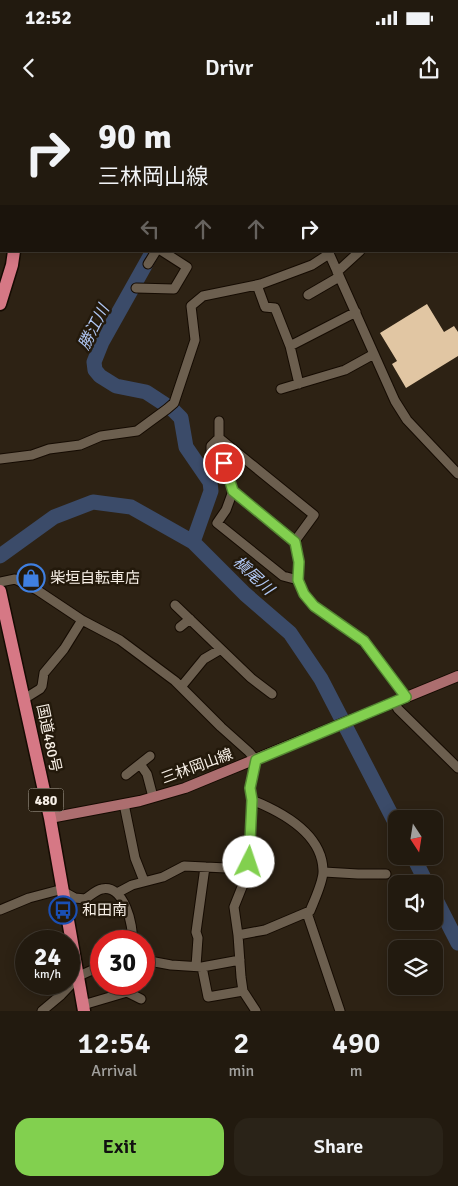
<!DOCTYPE html>
<meta charset="utf-8">
<style>
:root{--surface:#221a0f;--page:#2a2318;--text:#f1f3f6;--muted:#a2a19e;--line:#3f382f;--accent:#82d04f}
body{margin:0;font-family:Signika,"Noto Sans JP",sans-serif;background:var(--page);color:var(--text);height:100vh;display:flex;flex-direction:column;font-size:19px;white-space:nowrap}
*{box-sizing:border-box;margin:0}
p{font-size:16px;color:var(--muted)}
.icon{flex:none;width:28px;height:28px;fill:none;stroke:currentColor;stroke-width:2;stroke-linecap:round;stroke-linejoin:round}
.map{position:relative;height:911px;overflow:hidden}
.side{display:flex;flex-direction:column;background:var(--surface);flex:1}
.side>*{flex:none}
.top-card{position:absolute;left:0px;top:0px;width:459px;height:152px;box-shadow:0 2px 12px #0003,0 0 0 1px var(--line);background:#221a0f;color:var(--text);overflow:hidden}
.needle{width:32px;rotate:168deg}
.tools{position:absolute;left:388px;top:710px;display:grid;gap:10px}
.tools a{display:grid;place-items:center;width:55px;height:55px;border-radius:10px;background:var(--surface);box-shadow:0 2px 12px #0003,0 0 0 1px var(--line);font-size:25px}
.speed{position:absolute;left:15px;top:830px;display:flex;gap:10px;font-size:25px;font-weight:700;text-align:center}
.speed>*{display:grid;place-content:center;width:65px;height:65px;border-radius:50%;background:var(--surface);box-shadow:0 2px 12px #0003,0 0 0 1px var(--line);line-height:1}
.speed small{font-size:12px;font-weight:400}
.speed .limit{border:8px solid #d22;background:#fff;color:#111}
.pin{position:absolute;display:grid;place-items:center;width:42px;height:42px;color:#fff;margin:-21px;border:2px solid #fff;border-radius:50%;box-shadow:0 1px 5px #0007}
.me{position:absolute;width:55px;margin:-28px;rotate:4deg;stroke-linejoin:round;filter:drop-shadow(0 0 4px #0008)}
.turn{display:flex;align-items:center;gap:18px;height:105px;padding:0 15px;font-size:22px}
.turn .icon{width:65px;height:65px;stroke-width:2.5}
.turn b{display:block;font-size:35px;line-height:42px}
.lanes{display:flex;align-items:center;height:48px;padding:0 15px;background:#0003;justify-content:center;gap:25px;direction:ltr}
.lanes .off{opacity:.35}
.eta{display:flex;justify-content:space-evenly;align-items:center;height:85px;text-align:center}
.eta b{font-size:30px;font-weight:600;line-height:35px}
.primary-button{display:flex;gap:10px;margin-top:auto;padding:10px 15px}
.primary-button a{flex:1;height:58px;border-radius:15px;background:var(--accent);color:#111;font-size:20px;font-weight:600;line-height:58px;text-align:center}
.primary-button a+a{background:var(--page);color:var(--text)}
.status{display:flex;justify-content:space-between;align-items:center;height:35px;padding:0 25px;background:var(--surface);direction:ltr}
.status svg{height:14px;fill:currentColor}
header{display:flex;justify-content:space-between;align-items:center;height:65px;padding:0 15px;background:var(--surface);font-size:22px;font-weight:600}
.map>svg:first-child{display:block}
</style>
<div class="status"><b>12:52</b><svg viewBox="0 0 49 12"><path d="M0 12V9h3v3zM5 12V6h3v6zM10 12V3h3v9zM15 12V0h3v12zM26 1h20v11H26zM47 4h2v5h-2z"/></svg></div>
<header><svg class="icon" aria-label="back" viewBox="0 0 24 24"><path d="M15 5l-7 7 7 7"/></svg>Drivr<svg class="icon" aria-label="share" viewBox="0 0 24 24"><path d="M12 15V3M7 8l5-5 5 5M5 13v7h14v-7"/></svg></header>
<div class="map">
<svg width="458" height="911" viewBox="0 0 458 911">
<rect width="100%" height="100%" fill="#2d2214"/>
<g fill="none" stroke-linecap="round" stroke-linejoin="round">
<path stroke="#3b4b69" stroke-width="15" d="M 153,151 L 102,242 L 94,262 L 95,270 L 100,276 L 116,286 L 146,292 L 172,309 L 181,318 L 186,347 L 210,382 L 211,391 L 193,442
M 0,456 L 54,417 L 93,402 L 131,407 L 193,442 L 245,494 L 290,533 L 321,579 L 396,724
M 413,756 L 427,784
M 434,796 L 458,843"/>
</g>
<path fill="#e1c6a3" d="M 427,204 L 444,232 L 454,226 L 458,232 L 458,256 L 406,288 L 392,264 L 397,261 L 380,233 Z"/>
<g fill="none" stroke-linecap="round" stroke-linejoin="round">
<g stroke="#150b02" stroke-width="11">
<path id="minor" d="M 49,0 L 50,1
M 125,0 L 126,1
M 218,0 L 219,1
M 252,0 L 252,1
M 294,1 L 294,0
M 0,53 L 1,52
M 328,151 L 395,301 L 407,320 L 458,374
M 148,164 L 156,151
M 337,172 L 360,151
M 257,185 L 265,207 L 275,208 L 290,246 L 299,284
M 136,188 L 174,189 L 187,167 L 162,151
M 308,195 L 339,177
M 290,246 L 356,212
M 281,289 L 345,270 L 374,254
M 219,321 L 219,338 L 211,346 L 211,351 L 223,363 L 233,391 L 226,410 L 217,423 L 283,476 L 298,480
M 219,338 L 314,415 L 295,441
M 0,359 L 32,355 L 49,349 L 80,345 L 101,336 L 137,331 L 167,309 L 174,303 L 195,240 L 191,206 L 203,196 L 261,184 L 312,165 L 329,154
M 233,391 L 295,441 L 299,462 L 298,480 L 304,494 L 314,506 L 363,541 L 406,597
M 0,482 L 15,479 L 37,490 L 82,520 L 120,540 L 175,581 L 221,627 L 249,652 L 256,660 L 250,688 L 252,700 L 249,761 L 246,777 L 234,807 L 238,835 L 241,877 L 243,891 L 256,911
M 175,505 L 251,578 L 272,594
M 180,527 L 190,519
M 181,587 L 204,559 L 221,549
M 24,599 L 40,589 L 42,586 L 44,573 L 64,549 L 82,520
M 394,602 L 398,609 L 458,668
M 140,664 L 147,674 L 153,697
M 126,675 L 150,656
M 124,704 L 135,758 L 144,781
M 324,772 L 358,774 L 386,774
M 64,792 L 75,798 L 85,799 C 90,796 96,790 102,789 C 124,784 134,826 132,841
M 117,793 L 132,785 L 163,777 L 184,766 L 248,769
M 0,810 L 29,798 L 63,789
M 307,813 L 340,911
M 238,835 L 265,830 L 310,811 C 314,801 324,780 323,770 C 322,734 282,712 252,700
M 144,860 L 171,865 L 202,867 L 240,860
M 196,866 L 198,838 L 196,832 L 205,767
M 202,867 L 208,897 L 243,891
M 124,884 L 127,892 L 141,899
M 83,905 L 127,892
M 42,911 L 61,895 L 79,876 L 101,866"/>
</g>
<g stroke="#150b02" stroke-width="12">
<path id="major" d="M 50,718 L 140,701 L 185,688 L 458,576"/>
</g>
<g stroke="#150b02" stroke-width="15">
<path id="highway" d="M 0,24 L 1,27
M 0,204 L 12,165 L 14,151
M 0,491 L 50,718 L 84,911"/>
</g>
<use href="#minor" stroke="#6c5f4f" stroke-width="9"/>
<use href="#major" stroke="#ac6e6f" stroke-width="10"/>
<use href="#highway" stroke="#d67885" stroke-width="12"/>
</g>
<g fill="none" stroke-linecap="round" stroke-linejoin="round">
<g stroke="#548733" stroke-width="12">
<path id="route" d="M 224,363 L 233,391 L 295,442 L 299,462 L 298,480 L 304,494 L 314,506 L 364,541 L 406,597 L 256,660 L 250,688 L 252,700 L 249,762"/>
</g>
<use href="#route" stroke="#82d04f" stroke-width="9"/>
</g>
<defs>
<g id="shop-ring" transform="scale(1.4375)"><circle r="9.5" fill="#23190b" stroke="#3f7fe0" stroke-width="1.5"/><path d="M-5-2.5h2.3a2.7 3.5 0 0 1 5.4 0H5L5.5 6h-11ZM-1.5-2.5h3a1.5 2.3 0 0 0-3 0Z" fill="#3f7fe0"/></g>
<g id="bus-ring" transform="scale(1.4375)"><circle r="9.5" fill="#23190b" stroke="#1a4fb4" stroke-width="1.5"/><path d="M-5-6H5V4H4V6H2V4H-2V6H-4V4H-5ZM-3.5-4V0h7V-4ZM-3.5 1.2v1.5H-2V1.2ZM2 1.2v1.5H3.5V1.2Z" fill="#1a4fb4"/></g>
</defs>
<g fill-rule="evenodd">
<use href="#shop-ring" x="31" y="478"/>
<use href="#bus-ring" x="63" y="810"/>
</g>
<g text-anchor="middle" stroke-width="5" stroke-linejoin="round" paint-order="stroke">
<rect fill="#23190b" stroke="#b8b0a5" stroke-width="1" x="28.5" y="688.5" width="35" height="23" rx="4"/>
<g font-size="14" font-weight="bold" fill="#f8f0e7">
<text x="46" y="705">480</text>
</g>
<g font-size="15" fill="#f8f0e7" stroke="#23190b" text-anchor="start">
<text x="50" y="483">柴垣自転車店</text>
<text x="82" y="815">和田南</text>
</g>
<g font-size="15" fill="#f8f0e7" stroke="#23190b">
<text transform="translate(49 638) rotate(78)" y="5">国道480号</text>
<text transform="translate(197 666) rotate(-20)" y="5">三林岡山線</text>
</g>
<g font-size="16" font-style="italic" fill="#b0c7f4" stroke="#23190b">
<text transform="translate(93 227) rotate(-63)" y="6">勝江川</text>
<text transform="translate(254 475) rotate(43)" y="6">槇尾川</text>
</g>
</g>
</svg>
<div class="tools">
<a><svg class="needle" viewBox="-14 -14 28 28"><path d="M0-13l5 13h-10z" fill="#e53935"/><path d="M0 13l5-13h-10z" fill="#a2a19e"/></svg></a>
<a><svg class="icon" aria-label="sound" viewBox="0 0 24 24"><path d="M4 9h4l5-4v14l-5-4H4zM17 9q2 3 0 6"/></svg></a>
<a><svg class="icon" aria-label="layers" viewBox="0 0 24 24"><path d="M12 4l9 5-9 5-9-5zM3 14l9 5 9-5"/></svg></a>
</div>
<div class="speed"><div>24<small>km/h</small></div><div class="limit">30</div></div>
<div class="pin" style="left:224px;top:363px;background:#d93025"><svg class="icon" aria-label="arrive" viewBox="0 0 24 24"><path d="M6 21V4h12l-3 4 3 4H6"/></svg></div>
<svg class="me" style="left:249px;top:762px" viewBox="-20 -20 40 40"><circle r="19" fill="#fff"/><path d="M0-13L10 11 0 6-10 11z" fill="#82d04f"/></svg>
<div class="top-card">
<div class="turn"><svg class="icon" aria-label="right" viewBox="0 0 24 24"><path d="M7 20v-9h11M14 6l5 5-5 5"/></svg><div><b>90 m</b>三林岡山線</div></div>
<div class="lanes"><svg class="icon off" aria-label="left" viewBox="0 0 24 24"><path d="M17 20v-9H6M10 6l-5 5 5 5"/></svg><svg class="icon off" aria-label="ahead" viewBox="0 0 24 24"><path d="M12 20V5M6 11l6-6 6 6"/></svg><svg class="icon off" aria-label="ahead" viewBox="0 0 24 24"><path d="M12 20V5M6 11l6-6 6 6"/></svg><svg class="icon" aria-label="right" viewBox="0 0 24 24"><path d="M7 20v-9h11M14 6l5 5-5 5"/></svg></div>
</div>
</div>
<section class="side">
<div class="eta">
<div><b>12:54</b><p>Arrival</p></div>
<div><b>2</b><p>min</p></div>
<div><b>490</b><p>m</p></div>
</div>
<div class="primary-button"><a>Exit</a><a>Share</a></div>
</section>
